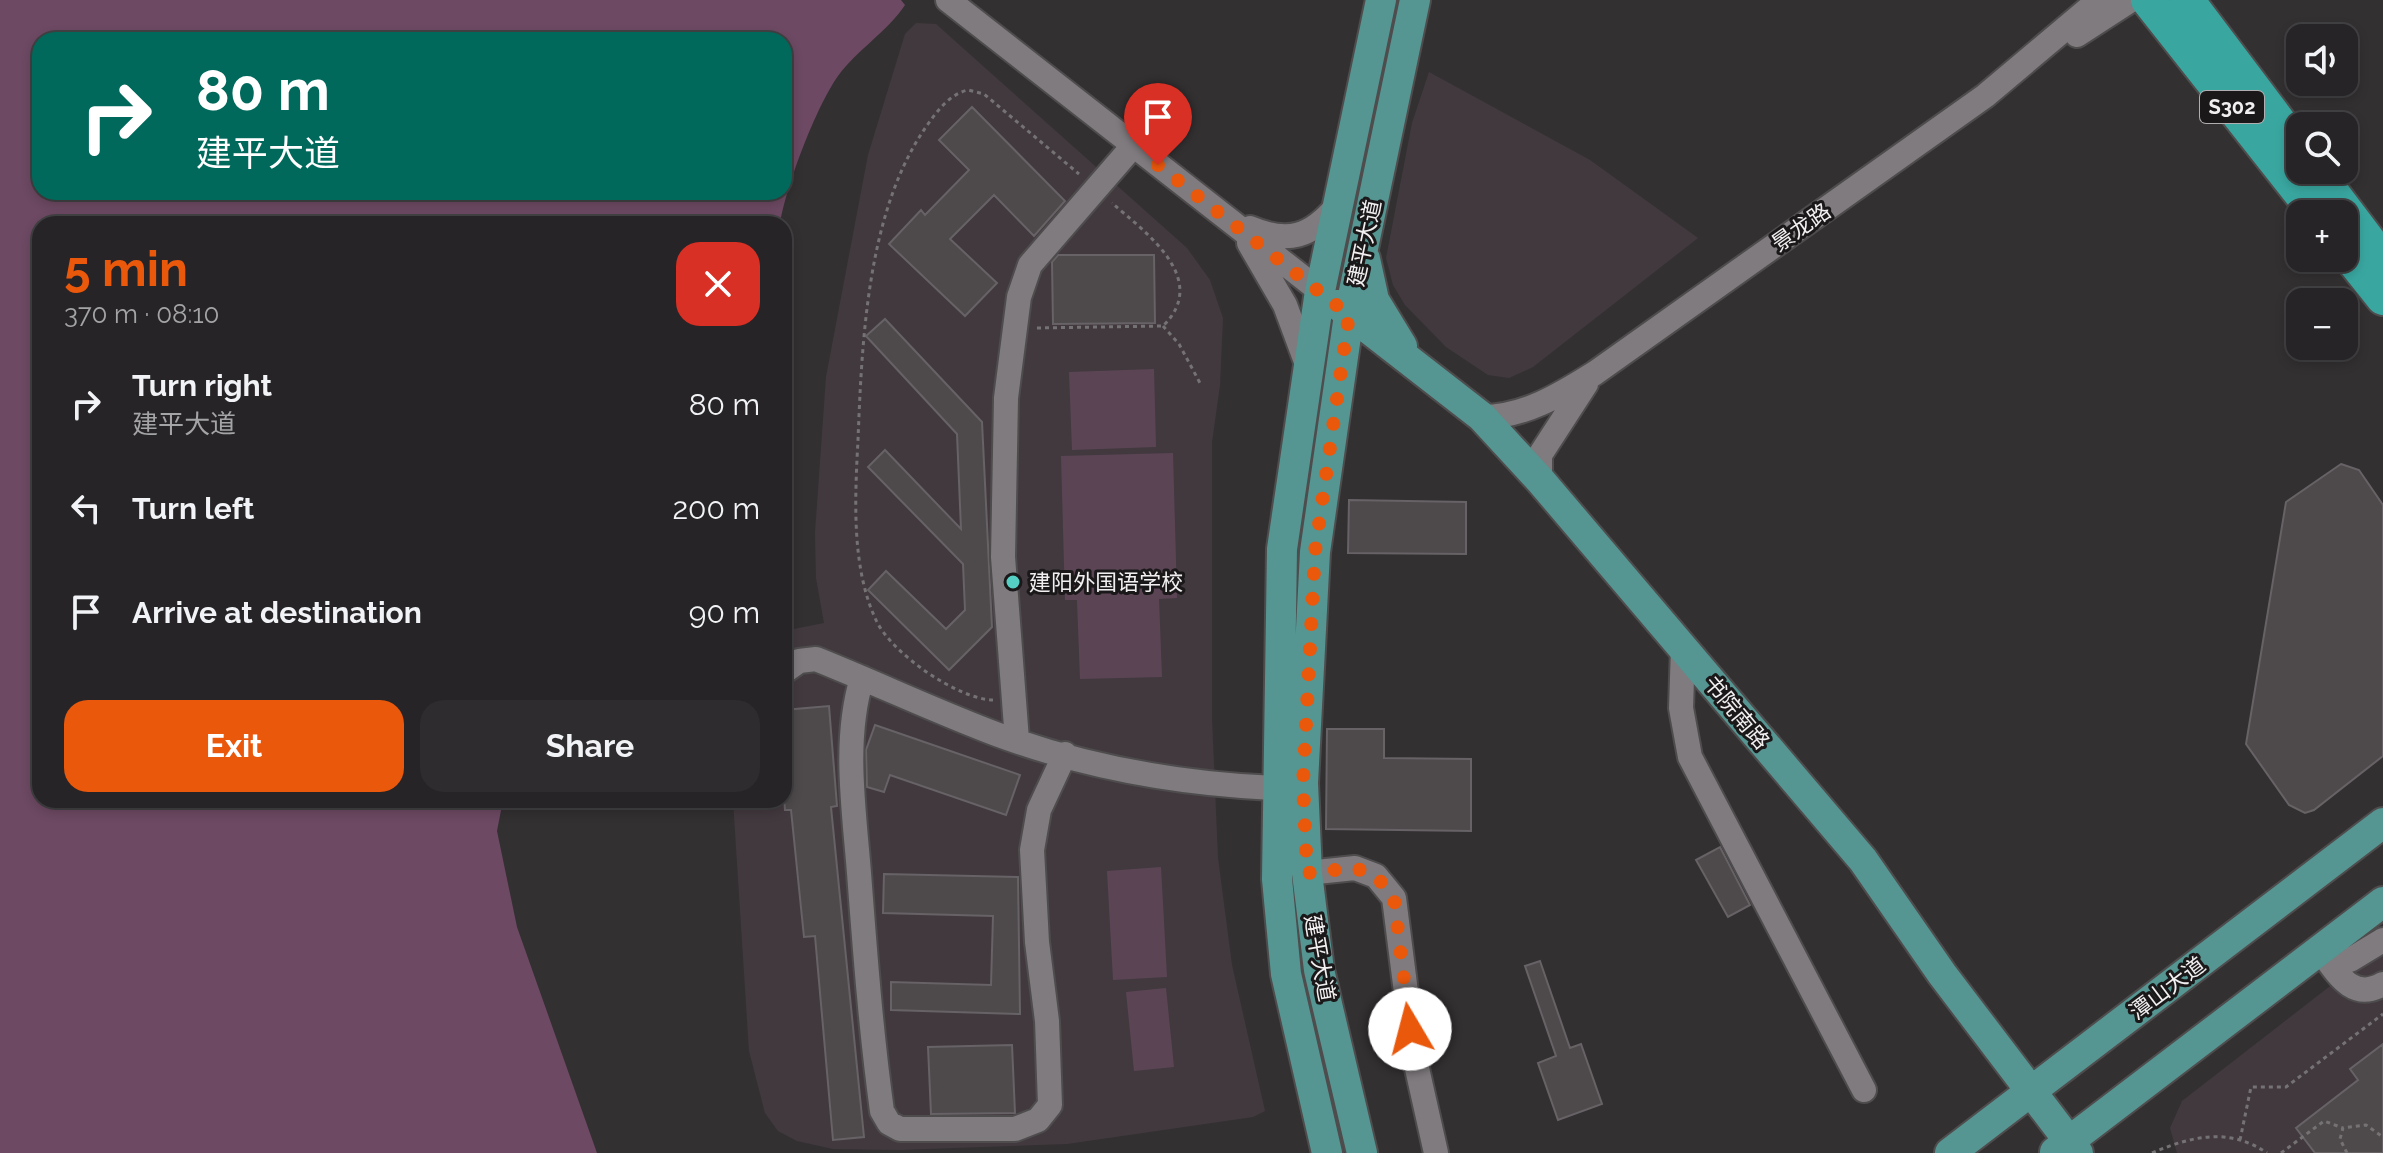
<!DOCTYPE html>
<meta charset="utf-8">
<style>
:root{--surface:#262426;--page:#2e2c2e;--text:#f1f3f6;--muted:#a4a4a7;--line:#424143;--accent:#ea580c}
body{margin:0;font-family:Raleway,"Noto Sans SC",sans-serif;background:var(--page);color:var(--text);height:100vh;display:flex;flex-direction:column;font-size:30px;white-space:nowrap}
*{box-sizing:border-box;margin:0}
p{font-size:26px;color:var(--muted)}
.icon{flex:none;width:44px;height:44px;fill:none;stroke:currentColor;stroke-width:2;stroke-linecap:round;stroke-linejoin:round}
.map{position:relative;flex:1;overflow:hidden}
.sheet{position:absolute;left:32px;top:216px;width:760px;height:592px;display:flex;flex-direction:column;background:var(--surface);border-radius:24px;box-shadow:0 4px 12px #0003,0 0 0 2px var(--line)}
.sheet>*{flex:none}
.banner{position:absolute;left:32px;top:32px;width:760px;height:168px;border-radius:24px;box-shadow:0 4px 12px #0003,0 0 0 2px var(--line);background:#00695c;color:#fff;overflow:hidden}
.fabs{position:absolute;left:2286px;top:24px;display:grid;gap:16px}
.fabs a{display:grid;place-items:center;width:72px;height:72px;border-radius:16px;background:var(--surface);box-shadow:0 4px 12px #0003,0 0 0 2px var(--line);font-size:40px}
.pin{position:absolute;display:grid;place-items:center;width:68px;height:68px;color:#fff;margin:-82px -34px;border-radius:50% 50% 50% 0;rotate:-45deg;box-shadow:0 0 8px #0007}
.pin .icon{rotate:45deg}
.me{position:absolute;width:88px;margin:-44px;rotate:352deg;stroke-linejoin:round;filter:drop-shadow(0 0 6px #0008)}
.turn{display:flex;align-items:center;gap:28px;height:168px;padding:0 32px;font-size:36px}
.turn .icon{width:104px;height:104px;stroke-width:2.5}
.turn b{display:block;font-size:56px;line-height:68px}
.round{display:grid;place-items:center;flex:none;width:84px;height:84px;border-radius:24px;background:var(--page)}
.summary{display:flex;align-items:center;justify-content:space-between;height:136px;padding:0 32px}
h1{font-size:48px;font-weight:700;line-height:60px;color:var(--accent)}
.button{display:flex;gap:16px;margin-top:auto;padding:16px 32px}
.button a{flex:1;height:92px;border-radius:24px;background:var(--accent);color:#fff;font-size:32px;font-weight:700;line-height:92px;text-align:center}
.button a+a{background:var(--page);color:var(--text)}
ul{padding:0;list-style:none}
li{display:flex;align-items:center;gap:24px;height:104px;padding:0 32px}
li div{flex:1}
li b{display:block;font-size:30px}
li em{font-style:normal}
.map>svg:first-child{display:block}
</style>
<div class="map">
<svg width="2383" height="1153" viewBox="0 0 2383 1153">
<rect width="100%" height="100%" fill="#333032"/>
<path fill="#42393f" d="M 916,23 L 936,24 L 1187,248 L 1210,280 L 1223,318 L 1220,385 L 1212,442 L 1212,719 L 1218,858 L 1232,965 L 1265,1111 L 1253,1117 L 1067,1144 L 898,1150 L 833,1149 L 797,1141 L 778,1131 L 765,1113 L 749,1051 L 733,800 L 784,800 L 784,631 L 824,623 L 816,578 L 815,533 L 826,377 L 868,155 L 905,34 Z
M 1429,72 L 1590,160 L 1698,238 L 1533,367 L 1509,378 L 1488,375 L 1446,347 L 1405,305 L 1393,285 L 1386,258 L 1412,123 Z
M 2383,945 L 2383,1153 L 2177,1153 L 2170,1128 L 2182,1101 Z"/>
<path fill="#5b4555" d="M 1154,369 L 1156,447 L 1072,450 L 1069,372 Z
M 1173,453 L 1177,598 L 1159,599 L 1162,677 L 1080,679 L 1077,600 L 1065,600 L 1061,456 Z
M 1161,867 L 1167,977 L 1113,980 L 1107,871 Z
M 1166,988 L 1174,1067 L 1134,1071 L 1126,992 Z"/>
<path fill="#6d4963" fill-rule="evenodd" d="M 0,0 L 901,0 L 905,5 C 887,32 858,49 838,76 C 816,107 786,186 780,224 L 40,224 L 40,800 L 503,800 L 497,831 L 517,927 L 597,1153 L 0,1153 ZM 40,40 L 784,40 L 784,192 L 40,192 Z"/>
<path fill="#4e4a4c" stroke="#666265" stroke-width="2" d="M 972,107 L 1065,201 L 1034,236 L 994,195 L 950,239 L 997,283 L 965,316 L 889,244 L 921,210 L 925,215 L 969,170 L 939,140 Z
M 1058,255 L 1154,255 L 1155,323 L 1053,324 L 1052,262 Z
M 885,319 L 982,422 L 992,627 L 949,670 L 868,590 L 886,571 L 946,629 L 965,610 L 963,564 L 868,467 L 885,450 L 961,529 L 957,434 L 866,336 Z
M 2341,464 L 2359,470 L 2383,505 L 2383,756 L 2314,810 L 2305,813 L 2289,805 L 2246,744 L 2286,502 Z
M 1349,500 L 1466,502 L 1466,554 L 1348,553 Z
M 829,706 L 837,806 L 831,807 L 864,1137 L 833,1140 L 815,936 L 804,937 L 791,810 L 785,810 L 784,798 L 784,710 Z
M 875,725 L 1020,775 L 1006,815 L 890,775 L 884,792 L 867,787 L 866,750 Z
M 1327,729 L 1384,729 L 1384,758 L 1471,759 L 1471,831 L 1326,829 Z
M 1720,847 L 1750,905 L 1728,917 L 1696,860 Z
M 884,874 L 1018,877 L 1020,1014 L 891,1010 L 891,982 L 991,985 L 993,916 L 883,913 Z
M 1540,961 L 1570,1048 L 1581,1044 L 1602,1104 L 1558,1120 L 1538,1063 L 1556,1056 L 1525,966 Z
M 2383,1044 L 2383,1153 L 2315,1153 L 2296,1128 L 2358,1080 L 2350,1069 Z
M 1012,1045 L 1015,1113 L 931,1114 L 928,1047 Z"/>
<g fill="none" stroke-linecap="round" stroke-linejoin="round">
<g stroke="#4e4c4d" stroke-width="28">
<path id="minor" d="M 948,0 L 1320,291
M 2077,35 L 2131,0
M 1250,228 C 1288,244 1311,237 1337,206
M 1249,243 L 1285,305 L 1308,367
M 1482,417 C 1524,417 1560,395 1595,373 L 1985,96 L 2099,0
M 1540,480 L 1540,455 L 1586,384
M 1683,648 L 1681,708 L 1690,757 L 1864,1090
M 785,671 L 799,661 L 816,659 C 876,683 935,711 996,734 C 1085,767 1181,784 1275,788
M 862,678 C 843,740 854,809 859,873 C 865,952 871,1032 882,1111 L 889,1123 L 900,1129 L 1015,1129 L 1038,1120 L 1050,1105 L 1047,1021 L 1037,942 L 1032,850 L 1039,810 L 1065,754
M 1017,740 L 1003,557 L 1006,398 L 1019,297 L 1030,265 L 1133,146
M 1307,873 L 1355,868 L 1376,876 L 1394,898 L 1414,1055 L 1436,1153
M 2330,942 L 2340,956 L 2350,960 L 2383,940
M 2320,950 C 2337,973 2352,1002 2383,984"/>
</g>
<g stroke="#4e4c4d" stroke-width="34">
<path id="major" d="M 1365,259 L 1374,300 L 1402,346
M 1338,305 L 1482,417 L 1540,480 L 1863,860 L 1942,974 L 2078,1153
M 2055,1152 L 2383,902
M 1327,1153 L 1286,974 L 1277,879 L 1282,549 L 1320,291 L 1381,0
M 1362,1153 L 1319,970 L 1307,873 L 1303,783 L 1315,552 L 1349,315 L 1415,0
M 1950,1153 L 2383,823"/>
</g>
<g stroke="#4e4c4d" stroke-width="38">
<path id="highway" d="M 2148,0 L 2317,214
M 2187,0 L 2300,150
M 2315,170 L 2383,260
M 2344,249 L 2383,298"/>
</g>
<path stroke="#757274" stroke-width="3" stroke-dasharray="4 4" stroke-linecap="butt" d="M 1163,326 L 1179,344 L 1200,383
M 1037,328 L 1163,326 C 1211,279 1145,232 1112,203
M 993,700 C 957,699 891,653 876,620 C 851,567 855,497 858,440 C 862,340 867,209 928,124 C 938,110 950,94 968,90 L 984,94 L 1079,174
M 2240,1140 L 2251,1087 L 2286,1087 L 2383,1014
M 2152,1153 C 2192,1136 2229,1127 2267,1153
M 2281,1153 L 2324,1121 L 2343,1128
M 2347,1153 L 2340,1139 L 2343,1128 L 2366,1125 L 2383,1137"/>
<use href="#minor" stroke="#7f7b7e" stroke-width="24"/>
<use href="#major" stroke="#559592" stroke-width="30"/>
<use href="#highway" stroke="#39a7a0" stroke-width="34"/>
</g>
<g fill="none" stroke-linecap="round" stroke-linejoin="round">
<path stroke="#ea580c" stroke-width="14" stroke-dasharray="0 25.2" d="M 1158,165 L 1349,315 L 1315,552 L 1303,783 L 1307,873 L 1355,868 L 1376,876 L 1394,898 L 1410,1029"/>
</g>
<circle fill="#55cec4" stroke="#1a1819" stroke-width="3" cx="1013" cy="582" r="8"/>
<g text-anchor="middle" stroke-width="6" stroke-linejoin="round" paint-order="stroke">
<rect fill="#1a1819" stroke="#b0aeb0" stroke-width="2" x="2200" y="91" width="64" height="32" rx="6"/>
<g font-size="20" font-weight="bold" fill="#f1eff0">
<text x="2232" y="114">S302</text>
</g>
<g font-size="22" fill="#f1eff0" stroke="#1a1819">
<text transform="translate(1801 227) rotate(-35)" y="8">景龙路</text>
<text transform="translate(1364 243) rotate(-78)" y="8">建平大道</text>
<text transform="translate(1737 712) rotate(50)" y="8">书院南路</text>
<text transform="translate(1320 958) rotate(80)" y="8">建平大道</text>
<text transform="translate(2167 988) rotate(-37)" y="8">潭山大道</text>
</g>
<g font-size="22" fill="#f1eff0" stroke="#1a1819" text-anchor="start">
<text x="1029" y="590">建阳外国语学校</text>
</g>
</g>
</svg>
<div class="fabs">
<a><svg class="icon" aria-label="sound" viewBox="0 0 24 24"><path d="M4 9h4l5-4v14l-5-4H4zM17 9q2 3 0 6"/></svg></a>
<a><svg class="icon" aria-label="search" viewBox="0 0 24 24"><circle cx="10" cy="10" r="6"/><path d="M15 15l6 6"/></svg></a>
<a>+</a>
<a>−</a>
</div>
<div class="pin" style="left:1158px;top:165px;background:#d93025"><svg class="icon" aria-label="arrive" viewBox="0 0 24 24"><path d="M6 21V4h12l-3 4 3 4H6"/></svg></div>
<svg class="me" style="left:1410px;top:1029px" viewBox="-20 -20 40 40"><circle r="19" fill="#fff"/><path d="M0-13L10 11 0 6-10 11z" fill="#ea580c"/></svg>
<div class="banner">
<div class="turn"><svg class="icon" aria-label="right" viewBox="0 0 24 24"><path d="M7 20v-9h11M14 6l5 5-5 5"/></svg><div><b>80 m</b>建平大道</div></div>
</div>
<section class="sheet">
<div class="summary"><div><h1>5 min</h1><p>370 m · 08:10</p></div><a class="round" style="background:#d93025;color:#fff"><svg class="icon" aria-label="close" viewBox="0 0 24 24"><path d="M6 6l12 12M18 6L6 18"/></svg></a></div>
<ul>
<li><svg class="icon" aria-label="right" viewBox="0 0 24 24"><path d="M7 20v-9h11M14 6l5 5-5 5"/></svg><div><b>Turn right</b><p>建平大道</p></div><em>80 m</em></li>
<li><svg class="icon" aria-label="left" viewBox="0 0 24 24"><path d="M17 20v-9H6M10 6l-5 5 5 5"/></svg><div><b>Turn left</b></div><em>200 m</em></li>
<li><svg class="icon" aria-label="arrive" viewBox="0 0 24 24"><path d="M6 21V4h12l-3 4 3 4H6"/></svg><div><b>Arrive at destination</b></div><em>90 m</em></li>
</ul>
<div class="button"><a>Exit</a><a>Share</a></div>
</section>
</div>
